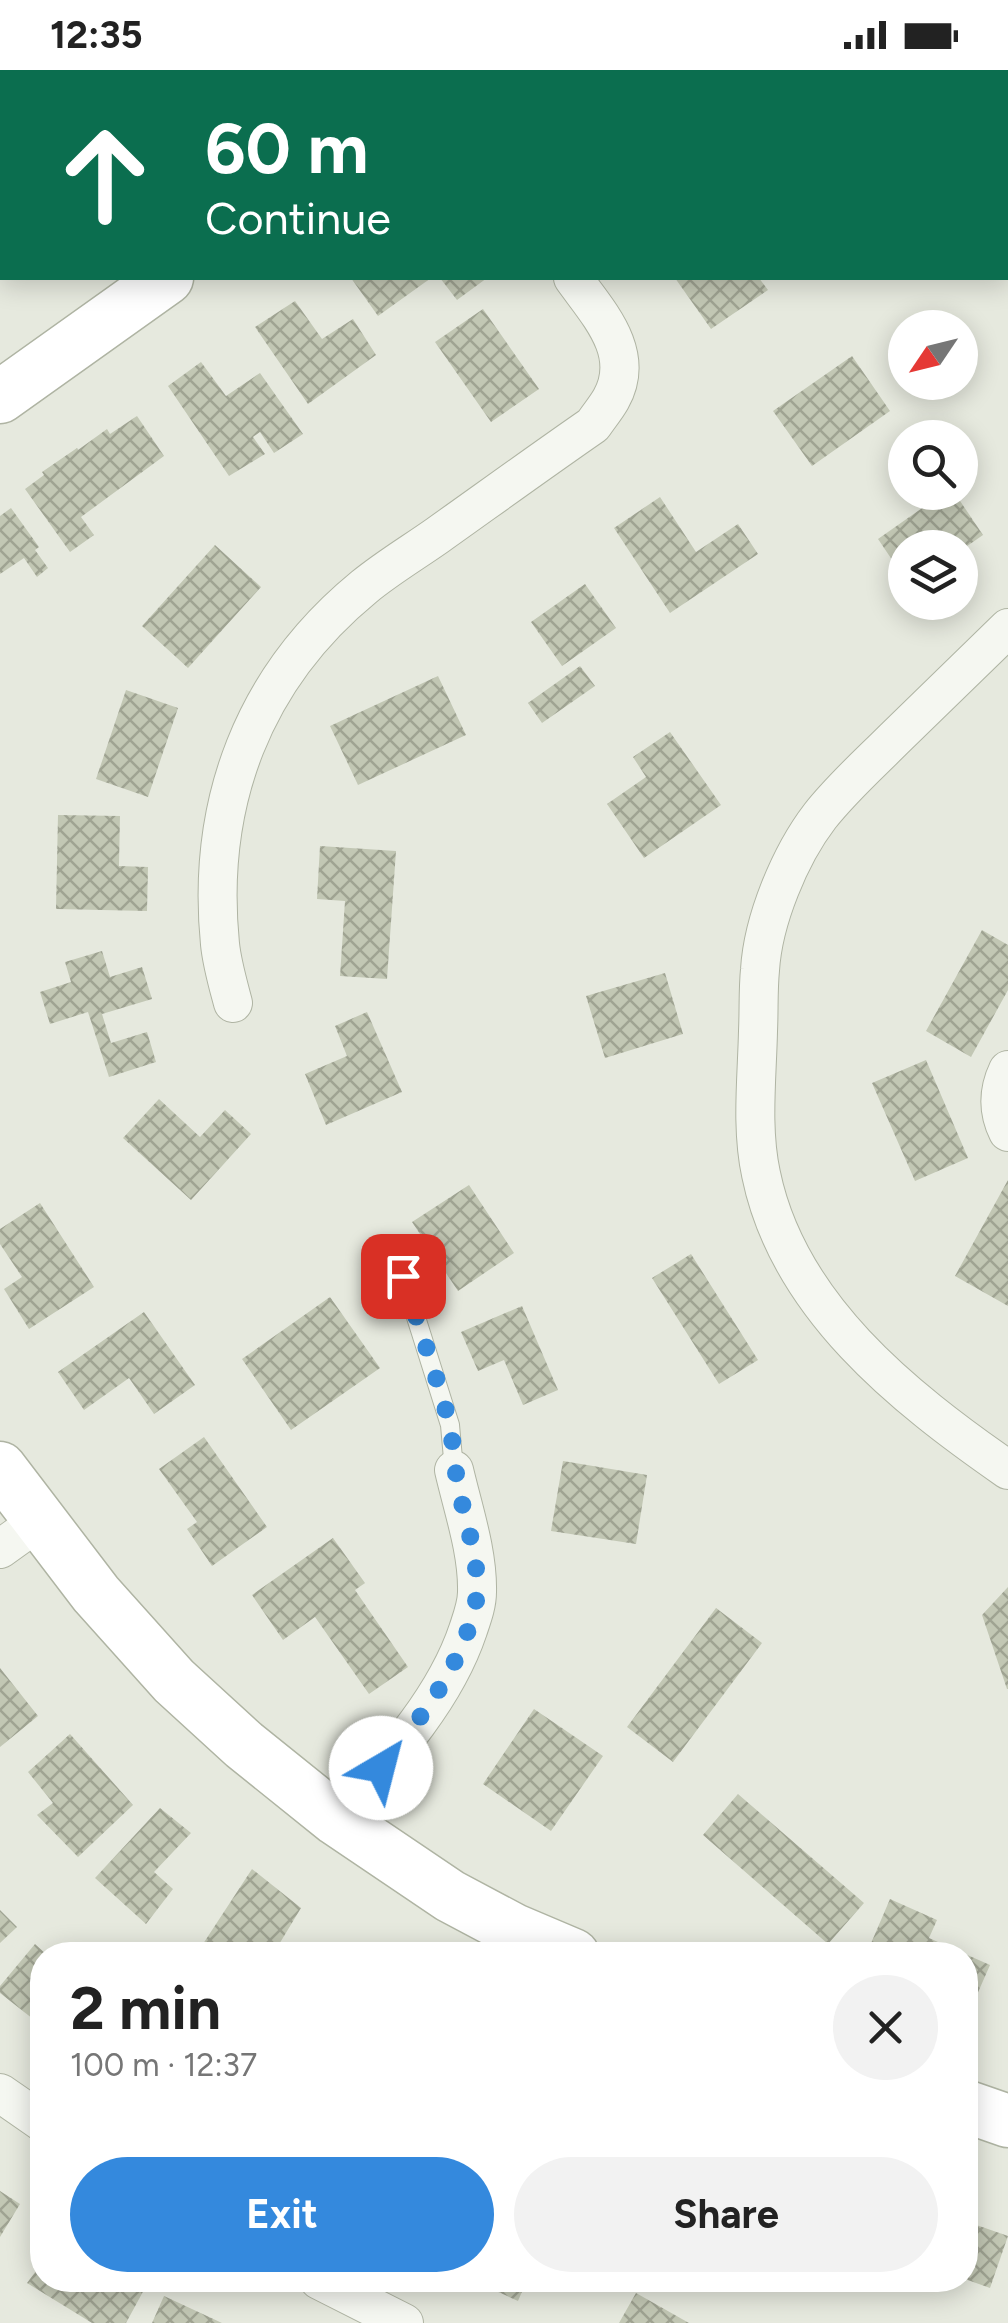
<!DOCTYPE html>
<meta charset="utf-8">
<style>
:root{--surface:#fff;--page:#f2f2f2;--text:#222;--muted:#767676;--accent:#3489dd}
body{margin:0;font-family:Figtree,sans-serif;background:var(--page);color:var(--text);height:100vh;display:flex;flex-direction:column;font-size:38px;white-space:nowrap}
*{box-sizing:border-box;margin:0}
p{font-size:32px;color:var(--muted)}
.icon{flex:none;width:55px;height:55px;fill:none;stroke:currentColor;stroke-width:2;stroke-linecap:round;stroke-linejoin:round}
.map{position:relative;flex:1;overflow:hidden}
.side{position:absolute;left:30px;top:1872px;width:948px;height:350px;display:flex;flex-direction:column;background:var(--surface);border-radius:40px;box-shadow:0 5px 25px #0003}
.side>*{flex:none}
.guide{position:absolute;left:0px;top:0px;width:1010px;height:210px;box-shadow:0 5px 25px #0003;background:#0b6e4f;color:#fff;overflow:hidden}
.needle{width:65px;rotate:235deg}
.buttons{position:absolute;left:888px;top:240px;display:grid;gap:20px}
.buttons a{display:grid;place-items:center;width:90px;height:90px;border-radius:50%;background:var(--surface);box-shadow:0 5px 25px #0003;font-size:50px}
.pin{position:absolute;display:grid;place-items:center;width:85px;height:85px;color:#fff;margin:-42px;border-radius:20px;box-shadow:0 5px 15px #0006}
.me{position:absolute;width:110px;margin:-55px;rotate:37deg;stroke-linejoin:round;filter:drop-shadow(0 0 8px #0008)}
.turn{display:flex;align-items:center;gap:35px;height:210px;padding:0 40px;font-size:45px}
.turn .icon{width:130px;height:130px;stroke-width:2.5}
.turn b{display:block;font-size:70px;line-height:85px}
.round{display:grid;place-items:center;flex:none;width:105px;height:105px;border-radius:52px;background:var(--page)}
.head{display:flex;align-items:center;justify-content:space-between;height:170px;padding:0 40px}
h1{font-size:60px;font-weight:700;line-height:75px}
.cta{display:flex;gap:20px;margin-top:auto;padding:20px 40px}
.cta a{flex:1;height:115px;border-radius:60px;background:var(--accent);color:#fff;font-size:40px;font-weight:700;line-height:115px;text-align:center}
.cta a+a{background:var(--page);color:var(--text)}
.status{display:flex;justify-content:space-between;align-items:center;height:70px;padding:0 50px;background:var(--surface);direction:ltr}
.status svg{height:28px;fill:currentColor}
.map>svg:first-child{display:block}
</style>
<div class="status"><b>12:35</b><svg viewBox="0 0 49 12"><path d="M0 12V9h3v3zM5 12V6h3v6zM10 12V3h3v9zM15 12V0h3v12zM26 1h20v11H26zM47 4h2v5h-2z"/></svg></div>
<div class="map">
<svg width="1008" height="2253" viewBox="0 0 1008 2253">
<defs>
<pattern id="building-cross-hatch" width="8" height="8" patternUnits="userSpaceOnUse" patternTransform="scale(2.5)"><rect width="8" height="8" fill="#c2c7b4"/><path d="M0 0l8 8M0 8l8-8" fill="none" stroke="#9fa392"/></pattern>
</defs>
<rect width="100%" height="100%" fill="#e6e9de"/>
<path fill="url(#building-cross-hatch)" d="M 351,208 L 431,208 L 378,246 Z
M 440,208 L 487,208 L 457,230 Z
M 675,208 L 759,208 L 768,220 L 711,259 Z
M 295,231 L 322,269 L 353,249 L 376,285 L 308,334 L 255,257 Z
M 483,239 L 539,319 L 491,352 L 435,272 Z
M 852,286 L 890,341 L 812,396 L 773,341 Z
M 201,292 L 226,326 L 260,303 L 303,364 L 274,383 L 260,362 L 253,367 L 265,384 L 229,406 L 168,316 Z
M 137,346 L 164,386 L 81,447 L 94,465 L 70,482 L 25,419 L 44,405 L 42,402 L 77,378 L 78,380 L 107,359 L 110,364 Z
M 945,422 L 954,422 L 983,465 L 960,481 L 960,478 L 905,478 L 905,509 L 878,469 Z
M 660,427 L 696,482 L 738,454 L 758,484 L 670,543 L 614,458 Z
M 11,438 L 39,477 L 35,480 L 48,498 L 37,507 L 24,488 L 0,504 L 0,446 Z
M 215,475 L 261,517 L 188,598 L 142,556 Z
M 585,514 L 616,558 L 562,596 L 531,552 Z
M 580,596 L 595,616 L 542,653 L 528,633 Z
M 438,606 L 466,665 L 358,715 L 330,656 Z
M 126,620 L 178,638 L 148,727 L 96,709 Z
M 670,662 L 721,735 L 644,788 L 607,734 L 646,707 L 633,687 Z
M 58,745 L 120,746 L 119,796 L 148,797 L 147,841 L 56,839 Z
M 320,776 L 396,781 L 387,909 L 340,906 L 345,831 L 317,829 Z
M 982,860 L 1008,875 L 1008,920 L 971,987 L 926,961 Z
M 102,881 L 110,907 L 142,897 L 152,929 L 102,944 L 111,973 L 147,962 L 156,992 L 109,1007 L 88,942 L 50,954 L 40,922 L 71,912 L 65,892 Z
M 665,903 L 683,964 L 605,988 L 586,926 Z
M 367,942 L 402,1022 L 326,1055 L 305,1004 L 347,986 L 335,956 Z
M 926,990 L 968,1088 L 915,1111 L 872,1013 Z
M 159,1029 L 200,1067 L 225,1040 L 251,1064 L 191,1130 L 123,1068 Z
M 1008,1110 L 1008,1236 L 955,1206 Z
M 469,1115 L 514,1183 L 458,1221 L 412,1152 Z
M 40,1133 L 94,1217 L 29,1259 L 4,1219 L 22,1207 L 0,1174 L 0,1159 Z
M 691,1184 L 758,1290 L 719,1314 L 652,1208 Z
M 330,1227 L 380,1298 L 291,1360 L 242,1289 Z
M 522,1236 L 558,1320 L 523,1335 L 504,1290 L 478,1301 L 461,1262 Z
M 144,1242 L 195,1315 L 154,1344 L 129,1308 L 84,1340 L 58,1302 Z
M 204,1367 L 267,1457 L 212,1496 L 187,1459 L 197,1452 L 159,1399 Z
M 563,1391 L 647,1405 L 636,1474 L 551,1461 Z
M 333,1468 L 365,1513 L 355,1520 L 408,1597 L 369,1624 L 315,1547 L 283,1570 L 252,1525 Z
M 1008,1517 L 1008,1619 L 1007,1619 L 982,1545 Z
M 716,1538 L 762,1573 L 673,1692 L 627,1657 Z
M 0,1598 L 38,1646 L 0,1677 Z
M 534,1639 L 603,1686 L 551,1761 L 483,1714 Z
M 70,1664 L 133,1735 L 78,1787 L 37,1745 L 53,1733 L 28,1702 Z
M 738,1724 L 864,1833 L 828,1874 L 703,1765 Z
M 160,1738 L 191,1763 L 154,1802 L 173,1819 L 146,1854 L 95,1808 Z
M 252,1799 L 301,1838 L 278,1876 L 292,1885 L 207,1885 L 199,1880 Z
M 890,1829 L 937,1850 L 929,1868 L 990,1895 L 965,1952 L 965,1885 L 866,1885 Z
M 0,1840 L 17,1857 L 0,1873 Z
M 35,1874 L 47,1885 L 42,1885 L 42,1956 L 0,1923 L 0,1916 Z
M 0,2121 L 20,2134 L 0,2167 Z
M 965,2151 L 1008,2166 L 990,2218 L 965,2209 Z
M 42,2193 L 42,2210 L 132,2210 L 145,2218 L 126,2253 L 92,2253 L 27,2213 Z
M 472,2210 L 527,2210 L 518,2231 Z
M 636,2223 L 689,2253 L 619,2253 Z
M 164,2226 L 222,2253 L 152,2253 Z"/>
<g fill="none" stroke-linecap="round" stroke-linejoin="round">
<g stroke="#afb4a3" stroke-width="20">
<path id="lane" d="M 403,1206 L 450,1355 L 454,1400"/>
</g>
<g stroke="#afb4a3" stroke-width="40">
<path id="street" d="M 1008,558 C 970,595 932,632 894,669 C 869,694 842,718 820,746 C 790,785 763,850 760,900 C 758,920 759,940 758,961 C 757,1008 751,1058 761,1104 C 788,1236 903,1327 1008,1400
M 233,933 C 228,914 222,894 220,874 C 206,733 253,608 364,517 C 387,498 414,482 438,465 C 490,428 541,391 593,355 C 599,346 606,338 611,329 C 637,283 598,243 573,208
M 1008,1000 C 998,1021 998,1042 1008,1062
M 0,1479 L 39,1451
M 336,1749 C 386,1693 444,1632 468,1560 C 472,1548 477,1535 477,1522 C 478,1482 463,1439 454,1400
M 0,2023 L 42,2052
M 319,2210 L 404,2253"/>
</g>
<g stroke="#afb4a3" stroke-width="55">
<path id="secondary" d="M 453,2 L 457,0
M 0,327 L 167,208
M 0,1398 L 96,1524 L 174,1611 L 244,1675 L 336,1749 L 450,1826 L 514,1860 L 573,1885
M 965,2036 L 1008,2051"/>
</g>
<use href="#lane" stroke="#f5f7f1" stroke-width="18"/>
<use href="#street" stroke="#f5f7f1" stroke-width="38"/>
<use href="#secondary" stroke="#fff" stroke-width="52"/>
</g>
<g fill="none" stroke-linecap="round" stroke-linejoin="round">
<path stroke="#3489dd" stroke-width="18" stroke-dasharray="0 32.4" d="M 381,1698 C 421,1646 456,1606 474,1541 C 484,1503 467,1458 459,1420 C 454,1398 454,1374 449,1352 C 436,1303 418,1254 403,1206"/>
</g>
</svg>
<div class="buttons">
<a><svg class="needle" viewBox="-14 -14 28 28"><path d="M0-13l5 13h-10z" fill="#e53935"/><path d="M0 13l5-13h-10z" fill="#767676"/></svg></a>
<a><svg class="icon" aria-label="search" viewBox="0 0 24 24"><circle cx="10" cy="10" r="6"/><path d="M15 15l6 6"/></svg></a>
<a><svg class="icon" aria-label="layers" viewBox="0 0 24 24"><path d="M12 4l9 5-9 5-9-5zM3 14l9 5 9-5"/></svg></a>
</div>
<div class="pin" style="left:403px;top:1206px;background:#d93025"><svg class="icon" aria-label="arrive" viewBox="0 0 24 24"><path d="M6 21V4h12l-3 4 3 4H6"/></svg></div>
<svg class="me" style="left:381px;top:1698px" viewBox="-20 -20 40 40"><circle r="19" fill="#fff"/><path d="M0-13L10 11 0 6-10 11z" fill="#3489dd"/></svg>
<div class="guide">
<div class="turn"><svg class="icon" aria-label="ahead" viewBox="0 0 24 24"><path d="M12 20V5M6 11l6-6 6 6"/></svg><div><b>60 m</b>Continue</div></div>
</div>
<section class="side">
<div class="head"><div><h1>2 min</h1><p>100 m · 12:37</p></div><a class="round"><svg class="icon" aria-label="close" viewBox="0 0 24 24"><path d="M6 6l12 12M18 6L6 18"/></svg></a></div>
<div class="cta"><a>Exit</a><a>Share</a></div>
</section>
</div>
